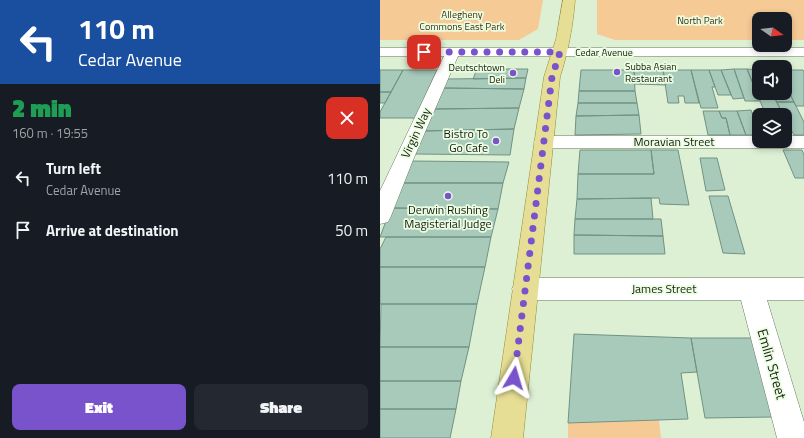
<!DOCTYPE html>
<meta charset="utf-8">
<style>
:root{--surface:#171b24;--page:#242831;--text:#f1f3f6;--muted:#9ea1a6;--accent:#7853cc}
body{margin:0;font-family:"Titillium Web",sans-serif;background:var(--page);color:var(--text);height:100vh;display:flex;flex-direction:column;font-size:15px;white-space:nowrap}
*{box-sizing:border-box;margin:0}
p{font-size:13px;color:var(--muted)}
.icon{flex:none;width:22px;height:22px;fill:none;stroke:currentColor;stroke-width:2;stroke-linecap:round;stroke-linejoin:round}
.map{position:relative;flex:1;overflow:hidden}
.panel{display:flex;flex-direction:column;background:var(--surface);width:380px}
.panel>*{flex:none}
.banner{background:#1a4fa0;color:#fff;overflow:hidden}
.needle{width:26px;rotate:104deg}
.controls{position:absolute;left:372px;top:12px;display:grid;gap:8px}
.controls a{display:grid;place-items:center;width:40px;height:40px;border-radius:8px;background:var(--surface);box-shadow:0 2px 6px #0003;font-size:20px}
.pin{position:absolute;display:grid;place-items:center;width:34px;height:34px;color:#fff;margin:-17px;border-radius:8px;box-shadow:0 2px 6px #0006}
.me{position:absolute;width:44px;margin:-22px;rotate:7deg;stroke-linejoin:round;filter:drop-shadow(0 0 3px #0008)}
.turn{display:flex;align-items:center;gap:14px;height:84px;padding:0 12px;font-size:18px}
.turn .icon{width:52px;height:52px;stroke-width:2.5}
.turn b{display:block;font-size:28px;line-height:34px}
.round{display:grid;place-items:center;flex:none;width:42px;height:42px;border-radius:8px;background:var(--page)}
.head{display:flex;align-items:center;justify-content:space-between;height:68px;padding:0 12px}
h1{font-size:24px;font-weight:800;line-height:30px;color:#1e9e55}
.action{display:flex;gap:8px;margin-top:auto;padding:8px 12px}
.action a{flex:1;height:46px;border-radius:8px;background:var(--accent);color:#fff;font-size:16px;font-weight:800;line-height:46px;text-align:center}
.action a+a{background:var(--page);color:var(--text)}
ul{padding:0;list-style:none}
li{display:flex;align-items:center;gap:12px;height:52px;padding:0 12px}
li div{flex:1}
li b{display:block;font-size:15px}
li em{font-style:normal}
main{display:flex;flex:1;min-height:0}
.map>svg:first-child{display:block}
</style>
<main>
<section class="panel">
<div class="banner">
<div class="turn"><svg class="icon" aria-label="left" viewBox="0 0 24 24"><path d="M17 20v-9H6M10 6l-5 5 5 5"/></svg><div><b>110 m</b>Cedar Avenue</div></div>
</div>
<div class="head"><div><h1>2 min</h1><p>160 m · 19:55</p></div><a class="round" style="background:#d93025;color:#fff"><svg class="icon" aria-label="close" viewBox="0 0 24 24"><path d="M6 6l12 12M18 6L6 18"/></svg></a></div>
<ul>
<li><svg class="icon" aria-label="left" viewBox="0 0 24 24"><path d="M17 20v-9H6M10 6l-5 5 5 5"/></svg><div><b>Turn left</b><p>Cedar Avenue</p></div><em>110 m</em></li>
<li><svg class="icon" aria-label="arrive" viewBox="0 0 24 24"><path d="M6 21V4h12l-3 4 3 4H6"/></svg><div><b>Arrive at destination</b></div><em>50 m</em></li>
</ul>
<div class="action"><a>Exit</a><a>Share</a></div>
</section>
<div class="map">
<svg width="424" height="438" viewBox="0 0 424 438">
<rect width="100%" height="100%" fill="#ddf0d4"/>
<path fill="#f6ca95" d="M 0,0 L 163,0 L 158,29 L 139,40 L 0,40 Z
M 217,0 L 424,0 L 424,40 L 405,40 L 405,19 L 379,19 L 379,40 L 235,40 L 217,34 Z
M 279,420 L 281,438 L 188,438 L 188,423 Z"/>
<path fill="#a8cabb" stroke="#719284" d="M 97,69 L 148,69 L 146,78 L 93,79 Z
M 354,69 L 367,69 L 380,101 L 365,101 Z
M 354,69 L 364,98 L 353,99 L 341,70 Z
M 367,69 L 379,70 L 379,93 L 392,93 L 402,113 L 385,113 Z
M 0,70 L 23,70 L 11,92 L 0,92 Z
M 23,70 L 57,70 L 35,118 L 0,118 L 0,112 Z
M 201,70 L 254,70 L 255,91 L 199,91 Z
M 254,70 L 283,70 L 286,85 L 255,84 Z
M 283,70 L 311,70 L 319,103 L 305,103 L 304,96 L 298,96 L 299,103 L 288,103 Z
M 311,70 L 329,70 L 335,87 L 332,87 L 338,108 L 321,108 Z
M 329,70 L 341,70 L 351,95 L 338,95 Z
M 405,70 L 423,70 L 424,71 L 424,106 L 416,106 L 414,102 L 405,85 Z
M 146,78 L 144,89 L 63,88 L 66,79 Z
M 405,85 L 414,102 L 397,102 L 392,93 L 405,93 Z
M 63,88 L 144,89 L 139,108 L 54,109 Z
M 199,91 L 255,91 L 257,103 L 198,103 Z
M 0,92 L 11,92 L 5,103 L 0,103 Z
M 397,102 L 414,102 L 424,122 L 424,135 L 414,135 L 405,119 L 405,115 L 403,115 Z
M 198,103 L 257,103 L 259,115 L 196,116 Z
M 139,108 L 134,129 L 43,131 L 54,109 Z
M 371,110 L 379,131 L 379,135 L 366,135 L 357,111 Z
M 323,111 L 339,111 L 342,118 L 346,118 L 350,135 L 328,135 Z
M 339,111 L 357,111 L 366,135 L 350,135 L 346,118 L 342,118 Z
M 259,115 L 261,134 L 195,135 L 196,116 Z
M 134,129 L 130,155 L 34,154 L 43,131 Z
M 200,150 L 271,150 L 274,174 L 198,174 Z
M 271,150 L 298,150 L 309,205 L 280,204 L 279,198 L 197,199 L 198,174 L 274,174 Z
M 403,150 L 422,150 L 424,155 L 424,178 L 415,178 Z
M 320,158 L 337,158 L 345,190 L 326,191 Z
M 31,161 L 129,162 L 123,183 L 22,183 Z
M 22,183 L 123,183 L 118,209 L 11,208 Z
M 329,196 L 348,196 L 365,254 L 343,253 Z
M 271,198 L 273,219 L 195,219 L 197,199 Z
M 11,208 L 118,209 L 111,237 L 0,237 Z
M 195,219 L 281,219 L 283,236 L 194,235 Z
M 194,235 L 283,236 L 285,254 L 194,254 Z
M 6,237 L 111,237 L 105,267 L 0,267 L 0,249 Z
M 0,267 L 105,267 L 97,304 L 0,304 Z
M 1,304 L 97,304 L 89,347 L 0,347 Z
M 194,334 L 311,338 L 317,372 L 301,373 L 308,419 L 188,423 Z
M 311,338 L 374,338 L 393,417 L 325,418 Z
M 0,347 L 89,347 L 81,381 L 0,381 Z
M 0,381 L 81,381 L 76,409 L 0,409 Z
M 0,409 L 76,409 L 70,438 L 0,438 Z"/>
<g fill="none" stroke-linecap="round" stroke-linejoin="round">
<g stroke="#6a7b62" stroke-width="1">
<path id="minor" d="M 0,48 L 424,48 L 424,56 L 78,56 L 33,160 L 11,216 L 8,222 L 0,224 L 0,191 L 64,56 L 0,56 Z
M 163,136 L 379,136 L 379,141 L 405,141 L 405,136 L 424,136 L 424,148 L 163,148 L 156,146 L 154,142 L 156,138 Z
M 145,278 L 424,278 L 424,300 L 387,300 L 424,422 L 424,438 L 397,438 L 361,300 L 145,300 L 136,297 L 132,289 L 136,281 Z"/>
</g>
<g stroke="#928c38" stroke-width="1">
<path id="major" d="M 183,0 L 195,0 C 193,26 188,52 180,77 L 143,438 L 111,438 L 164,77 L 176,39 Z"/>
</g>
<use href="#minor" fill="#fff" fill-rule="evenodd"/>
<use href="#major" fill="#e6de94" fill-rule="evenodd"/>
</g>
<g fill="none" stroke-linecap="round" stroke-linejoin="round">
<path stroke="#7853cc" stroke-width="7" stroke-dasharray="0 12.6" d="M 44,52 L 180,52 L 172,77 L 134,378"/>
</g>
<g fill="#7853cc" stroke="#ebfde1" stroke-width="1.5">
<circle cx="237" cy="72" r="4"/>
<circle cx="133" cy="73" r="4"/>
<circle cx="116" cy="141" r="4"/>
<circle cx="68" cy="196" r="4"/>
</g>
<g text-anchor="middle" stroke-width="3.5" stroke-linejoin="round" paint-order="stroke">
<g font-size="10" fill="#432d10" stroke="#ebfde1">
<text x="82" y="18">Allegheny<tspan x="82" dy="12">Commons East Park</tspan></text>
<text x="320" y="24">North Park</text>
</g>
<g font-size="10" fill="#161c12" stroke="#ebfde1">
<text x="224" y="56">Cedar Avenue</text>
</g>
<g font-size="10" fill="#161c12" stroke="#ebfde1" text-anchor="start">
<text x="245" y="70">Subba Asian<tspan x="245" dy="12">Restaurant</tspan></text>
<text x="125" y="71" text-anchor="end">Deutschtown<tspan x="125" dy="12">Deli</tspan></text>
</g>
<g font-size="12" fill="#161c12" stroke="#ebfde1">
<text transform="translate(36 133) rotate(-65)" y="4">Virgin Way</text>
<text x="294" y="146">Moravian Street</text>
<text x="284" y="293">James Street</text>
</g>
<g font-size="12" fill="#161c12" stroke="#ebfde1" text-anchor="end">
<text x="108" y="138">Bistro To<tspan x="108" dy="14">Go Cafe</tspan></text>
<text x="68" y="214" text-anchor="middle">Derwin Rushing<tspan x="68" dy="14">Magisterial Judge</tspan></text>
</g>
<g font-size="14" fill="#161c12" stroke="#ebfde1">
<text transform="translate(392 364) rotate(74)" y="5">Emlin Street</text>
</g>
</g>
</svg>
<div class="controls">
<a><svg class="needle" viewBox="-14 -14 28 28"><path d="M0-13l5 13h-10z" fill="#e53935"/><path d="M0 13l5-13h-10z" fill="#9ea1a6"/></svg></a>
<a><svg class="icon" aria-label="sound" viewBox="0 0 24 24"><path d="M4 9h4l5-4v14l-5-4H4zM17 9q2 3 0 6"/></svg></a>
<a><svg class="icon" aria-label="layers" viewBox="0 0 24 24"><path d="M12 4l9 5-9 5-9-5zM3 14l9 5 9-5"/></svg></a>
</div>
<div class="pin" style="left:44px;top:52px;background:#d93025"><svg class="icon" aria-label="arrive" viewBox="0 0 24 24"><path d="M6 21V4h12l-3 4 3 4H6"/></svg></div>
<svg class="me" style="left:134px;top:378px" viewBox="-20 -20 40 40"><path d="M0-17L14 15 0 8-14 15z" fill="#7853cc" stroke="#fff" stroke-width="4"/></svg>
</div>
</main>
